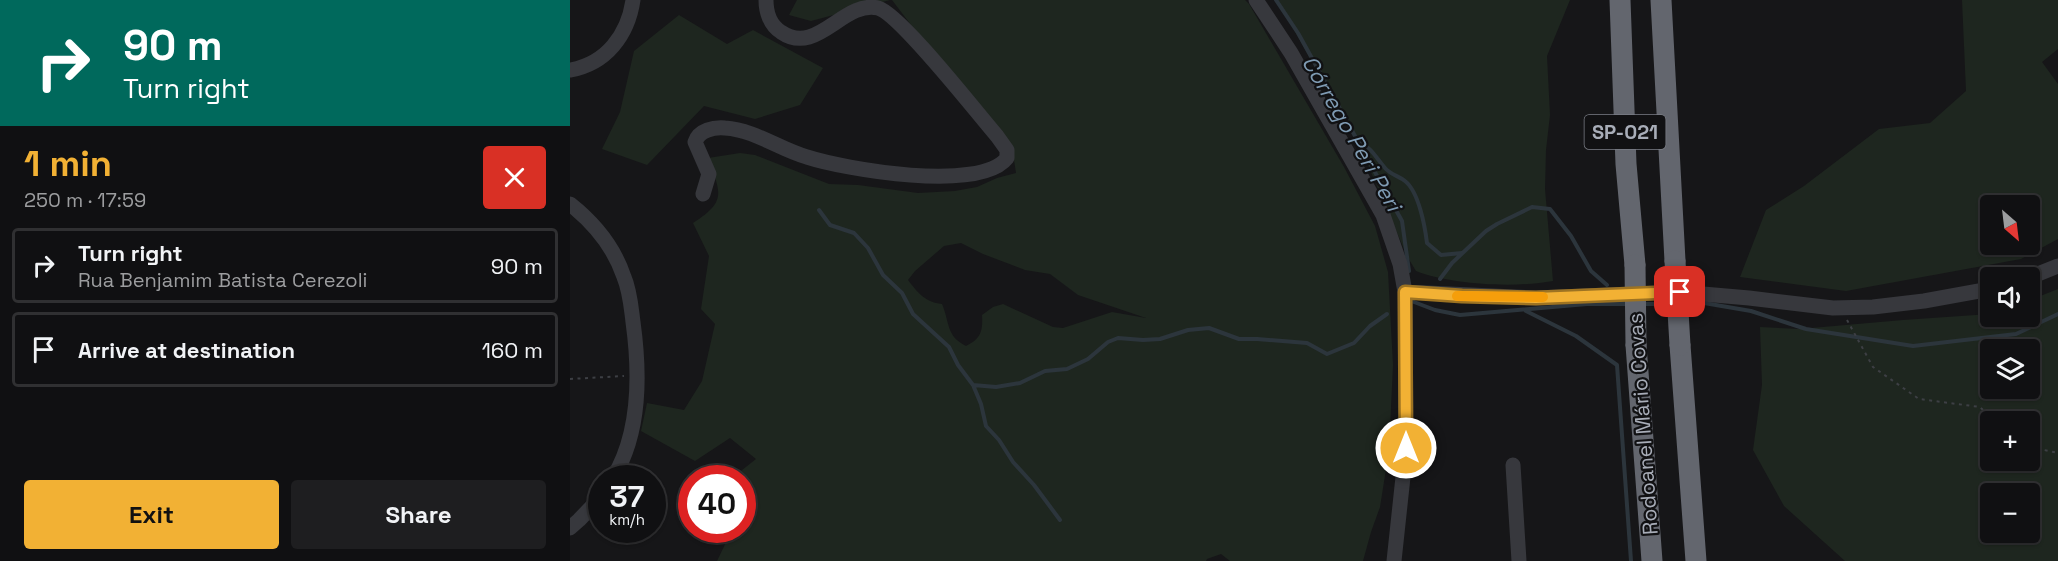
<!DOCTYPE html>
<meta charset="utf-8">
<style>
:root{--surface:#101012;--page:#1e1e20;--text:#f1f3f6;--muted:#9c9d9f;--line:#303032;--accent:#f2b134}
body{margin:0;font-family:"Space Grotesk",sans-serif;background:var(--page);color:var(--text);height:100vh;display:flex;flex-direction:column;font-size:22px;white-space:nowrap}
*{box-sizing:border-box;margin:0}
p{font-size:20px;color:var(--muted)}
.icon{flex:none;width:33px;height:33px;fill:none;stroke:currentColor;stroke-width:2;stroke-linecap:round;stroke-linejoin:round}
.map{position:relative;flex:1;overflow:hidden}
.details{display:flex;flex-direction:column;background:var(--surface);width:570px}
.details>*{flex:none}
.top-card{background:#00695c;color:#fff;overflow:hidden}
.needle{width:39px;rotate:152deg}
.tools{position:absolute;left:1410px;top:195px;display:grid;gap:12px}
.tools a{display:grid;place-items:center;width:60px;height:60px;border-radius:6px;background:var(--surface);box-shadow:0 2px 4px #0004,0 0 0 2px var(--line);font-size:30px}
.speed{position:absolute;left:18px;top:465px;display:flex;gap:12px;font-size:30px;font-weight:700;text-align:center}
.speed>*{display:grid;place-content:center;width:78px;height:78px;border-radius:50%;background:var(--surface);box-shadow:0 2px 4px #0004,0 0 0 2px var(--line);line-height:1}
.speed small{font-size:15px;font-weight:400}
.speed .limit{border:9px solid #d22;background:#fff;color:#111}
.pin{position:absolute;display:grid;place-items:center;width:51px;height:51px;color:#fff;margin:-26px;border-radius:12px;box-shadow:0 3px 9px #0006}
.me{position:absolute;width:66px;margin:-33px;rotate:0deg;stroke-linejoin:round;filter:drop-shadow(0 0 4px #0008)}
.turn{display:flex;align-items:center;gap:21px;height:126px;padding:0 24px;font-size:27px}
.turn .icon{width:78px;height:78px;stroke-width:2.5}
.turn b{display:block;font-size:42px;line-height:51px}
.round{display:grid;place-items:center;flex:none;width:63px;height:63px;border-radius:6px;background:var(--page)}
.summary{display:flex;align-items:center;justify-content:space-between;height:102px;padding:0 24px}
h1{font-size:36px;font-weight:700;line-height:45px;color:var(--accent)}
.action{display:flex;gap:12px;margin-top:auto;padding:12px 24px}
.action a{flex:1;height:69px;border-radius:6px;background:var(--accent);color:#111;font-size:24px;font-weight:700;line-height:69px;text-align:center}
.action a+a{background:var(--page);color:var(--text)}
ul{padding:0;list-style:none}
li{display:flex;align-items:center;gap:18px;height:75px;margin:0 12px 9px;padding:0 12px;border:3px solid var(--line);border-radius:6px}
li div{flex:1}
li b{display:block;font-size:22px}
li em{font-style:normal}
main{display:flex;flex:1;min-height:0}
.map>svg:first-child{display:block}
</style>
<main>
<section class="details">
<div class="top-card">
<div class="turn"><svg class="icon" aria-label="right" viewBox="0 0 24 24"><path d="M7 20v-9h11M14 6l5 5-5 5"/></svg><div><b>90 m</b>Turn right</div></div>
</div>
<div class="summary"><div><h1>1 min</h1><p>250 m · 17:59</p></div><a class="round" style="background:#d93025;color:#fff"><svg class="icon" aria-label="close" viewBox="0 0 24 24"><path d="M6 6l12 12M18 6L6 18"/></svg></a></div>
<ul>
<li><svg class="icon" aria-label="right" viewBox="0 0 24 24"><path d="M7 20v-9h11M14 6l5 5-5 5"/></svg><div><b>Turn right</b><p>Rua Benjamim Batista Cerezoli</p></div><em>90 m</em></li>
<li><svg class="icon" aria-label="arrive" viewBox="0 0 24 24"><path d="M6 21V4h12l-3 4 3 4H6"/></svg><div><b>Arrive at destination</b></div><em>160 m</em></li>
</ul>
<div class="action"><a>Exit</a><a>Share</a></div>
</section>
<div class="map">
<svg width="1488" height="561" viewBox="0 0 1488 561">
<rect width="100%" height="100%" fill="#161618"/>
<path fill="#1e261f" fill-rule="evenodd" d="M 227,0 L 320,0 L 241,21 L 219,15 Z
M 322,0 L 675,0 L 679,4 L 774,167 L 805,226 L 818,272 L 823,365 L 819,450 L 810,507 L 801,532 L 793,561 L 660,561 L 651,554 L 637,559 L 636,561 L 147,561 L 162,530 L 172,530 L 172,478 L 162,478 L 186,459 L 160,438 L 125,461 L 71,431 L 77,403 L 114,410 L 132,381 L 145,324 L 131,309 L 139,256 L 123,223 C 158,201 150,192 138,158 L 170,153 L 185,155 L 259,184 L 288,185 L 348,193 L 385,191 L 407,187 L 427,178 L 446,173 L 444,160 ZM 391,243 L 413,254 L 455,270 L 480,274 L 508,295 L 576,318 L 542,312 L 493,328 L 483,327 L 433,304 L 423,307 L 412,315 C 413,331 411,339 396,346 C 376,336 380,323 372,304 C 355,302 348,293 338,280 L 345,271 L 374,246 Z
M 707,0 L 1000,0 L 977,56 L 980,115 L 976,150 L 975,189 L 983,281 C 945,288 882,285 846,271 L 837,256 L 788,142 Z
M 1392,0 L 1488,0 L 1488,49 L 1472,62 L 1488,84 L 1488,239 L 1451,259 L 1276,291 L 1170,277 L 1196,210 L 1234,186 L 1309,129 L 1360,123 L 1396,91 ZM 1420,206 L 1460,206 L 1460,244 L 1420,244 Z
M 109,15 L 157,44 L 183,30 L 253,68 L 230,105 L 185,119 L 134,106 L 77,165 L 32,149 L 50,112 L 64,51 Z
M 1488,289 L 1488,561 L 1275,561 L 1214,506 L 1183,450 L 1192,385 L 1190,327 L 1230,329 L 1333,320 L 1420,314 L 1420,316 L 1460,316 L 1460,300 ZM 1420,350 L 1460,350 L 1460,388 L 1420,388 ZM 1420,422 L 1460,422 L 1460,460 L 1420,460 ZM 1420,494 L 1460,494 L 1460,532 L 1420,532 Z"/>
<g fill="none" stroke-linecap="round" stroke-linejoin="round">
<path stroke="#2c353c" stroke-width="4" d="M 706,0 L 728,33 L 832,221 L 839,271
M 789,142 C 802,148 806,158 815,168 C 821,175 829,176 835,181 C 849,192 855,227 857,243 L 871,255 L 892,253
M 249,210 L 260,225 L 284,233 L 298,248 L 313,275 L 332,293 L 343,314 L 379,347 L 388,365 L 403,385 L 411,404 L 416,426 L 429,440 L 443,462 L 464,485 L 490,520
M 870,279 L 882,263 L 916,231 L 927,224 L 962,207 L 980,209 L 1001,236 L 1021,271 L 1037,285
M 844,302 L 865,310 L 890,315 L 1017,304 L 1059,304
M 1115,303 L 1134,303 L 1181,311 L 1236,329 L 1343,346 L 1446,334 L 1488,314
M 1073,304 L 1101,304
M 956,311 L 1006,336 L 1047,365 L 1061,561
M 403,385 L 426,387 L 450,383 L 475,371 L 497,369 L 518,359 L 538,342 L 548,338 L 573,340 L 590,339 L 618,330 L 639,328 L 669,339 L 687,339 L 737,343 L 757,354 L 784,343 L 800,326 L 817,314"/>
<path stroke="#3d3f44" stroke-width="2" stroke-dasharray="3 4.5" stroke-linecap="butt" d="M 1277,320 L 1303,367 L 1349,399 L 1410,407 L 1425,422
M 0,379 L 54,376
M 1460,447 L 1488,453"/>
<path stroke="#37383d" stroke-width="15" d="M 686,0 L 721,53 L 813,215 L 830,264 L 835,292 L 836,449 L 824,561
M 0,70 C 36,64 58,35 63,0
M 133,194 L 139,174 L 125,142 C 129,130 144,127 155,128 C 185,130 209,149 237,157 C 274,169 410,193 437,158 L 437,150 L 427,136 C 407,113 330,14 308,8 C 273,0 247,57 211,32 C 200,25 196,12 196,0
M 0,204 C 24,223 44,247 54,277 C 60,291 61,306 63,322 C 70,373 71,432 43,478
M 1458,278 L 1488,266
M 835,292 L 966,298 L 1110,292 L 1179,298 L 1263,308 L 1303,307 L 1354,301 L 1420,289
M 943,465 L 949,561
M 0,528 L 9,520 L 32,496"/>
<path stroke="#63666e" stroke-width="21" d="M 1050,0 L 1056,164 L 1065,265
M 1091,0 L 1105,261
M 1066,345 L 1082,561
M 1110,345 L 1126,561"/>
<path stroke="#63666e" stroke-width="21" d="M 1105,261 L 1110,345
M 1065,265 L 1066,345"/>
</g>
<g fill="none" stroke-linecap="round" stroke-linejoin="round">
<g stroke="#9d7322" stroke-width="15">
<path id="route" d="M 836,448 L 835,292 L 892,296 L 966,298 L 1110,292"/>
</g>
<use href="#route" stroke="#f2b134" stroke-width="10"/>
<path stroke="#f59e0b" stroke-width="10" d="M 887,296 L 973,297"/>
</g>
<g text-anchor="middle" stroke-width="4.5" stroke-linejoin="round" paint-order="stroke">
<rect fill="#111113" stroke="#7b7e86" stroke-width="1.5" x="1014.5" y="115" width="81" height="34" rx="4.5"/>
<g font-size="20" font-weight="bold" fill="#a8adb8">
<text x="1055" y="139">SP-021</text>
</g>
<g font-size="21" fill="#a8adb8" stroke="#111113">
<text transform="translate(1073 424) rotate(-94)" y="7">Rodoanel Mário Covas</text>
</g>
<g font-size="22" font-style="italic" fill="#7f9bb3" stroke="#111113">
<text transform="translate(782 133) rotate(60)" y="8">Córrego Peri Peri</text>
</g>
</g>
</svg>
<div class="tools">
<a><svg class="needle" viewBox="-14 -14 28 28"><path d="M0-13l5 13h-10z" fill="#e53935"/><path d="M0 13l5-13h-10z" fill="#9c9d9f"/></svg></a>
<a><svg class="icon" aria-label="sound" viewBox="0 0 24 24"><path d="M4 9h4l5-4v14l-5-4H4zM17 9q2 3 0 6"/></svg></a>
<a><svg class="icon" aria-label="layers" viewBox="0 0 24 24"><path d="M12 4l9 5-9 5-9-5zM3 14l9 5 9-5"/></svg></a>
<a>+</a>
<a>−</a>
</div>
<div class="speed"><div>37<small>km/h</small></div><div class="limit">40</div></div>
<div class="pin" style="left:1110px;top:292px;background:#d93025"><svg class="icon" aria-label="arrive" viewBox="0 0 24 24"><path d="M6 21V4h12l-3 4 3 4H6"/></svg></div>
<svg class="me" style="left:836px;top:448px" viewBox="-20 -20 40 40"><circle r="17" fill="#f2b134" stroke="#fff" stroke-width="3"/><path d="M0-11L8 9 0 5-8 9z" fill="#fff"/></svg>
</div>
</main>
